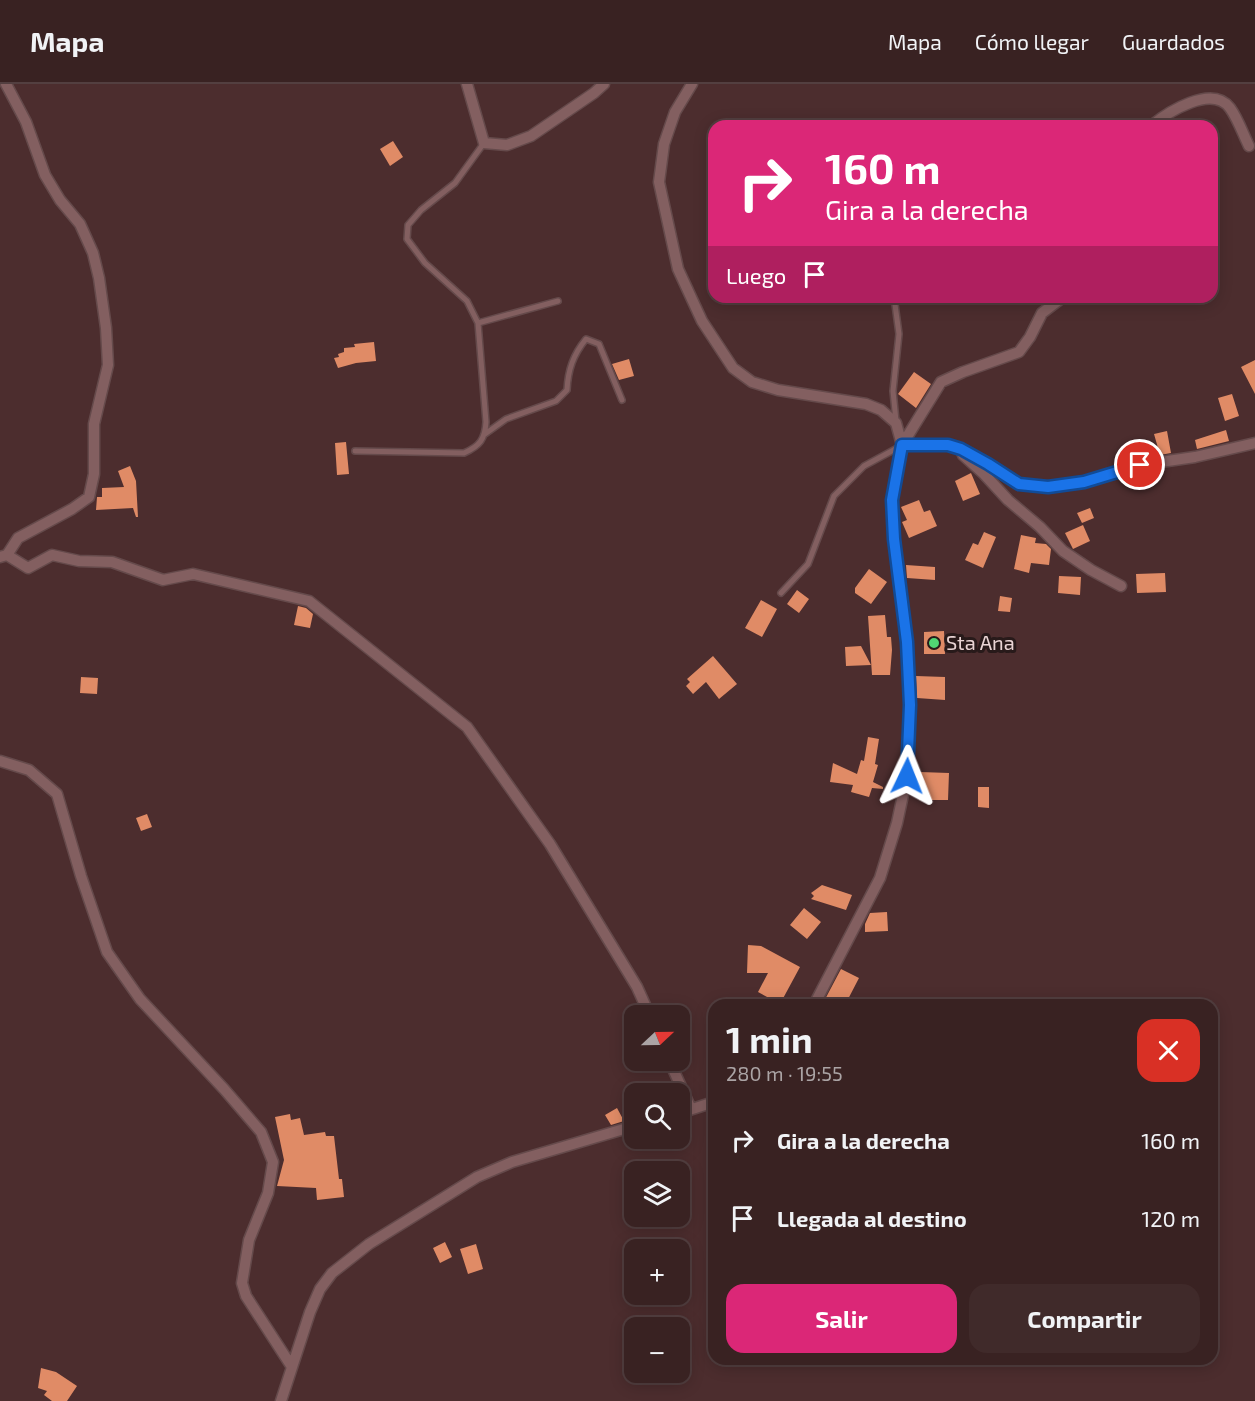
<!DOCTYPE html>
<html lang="es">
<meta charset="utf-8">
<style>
:root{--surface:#392222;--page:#402a2a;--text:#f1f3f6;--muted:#aba4a5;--line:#533f40;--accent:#db2777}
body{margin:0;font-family:"Exo 2",sans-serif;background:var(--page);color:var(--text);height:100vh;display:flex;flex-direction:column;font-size:22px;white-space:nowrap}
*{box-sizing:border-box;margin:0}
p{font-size:20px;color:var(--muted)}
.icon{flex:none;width:33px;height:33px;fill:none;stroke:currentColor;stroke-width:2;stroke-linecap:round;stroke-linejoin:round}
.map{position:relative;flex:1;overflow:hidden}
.side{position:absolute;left:708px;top:915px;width:510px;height:366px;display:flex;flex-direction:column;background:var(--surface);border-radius:18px;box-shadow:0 3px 15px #0003,0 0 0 2px var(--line)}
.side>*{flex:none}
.top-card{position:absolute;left:708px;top:36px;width:510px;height:183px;border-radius:18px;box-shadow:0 3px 15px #0003,0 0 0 2px var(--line);background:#db2777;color:#fff;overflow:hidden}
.needle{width:39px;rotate:68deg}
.buttons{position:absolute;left:624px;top:921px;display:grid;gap:12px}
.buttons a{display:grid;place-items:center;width:66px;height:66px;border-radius:12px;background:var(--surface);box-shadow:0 3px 15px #0003,0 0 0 2px var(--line);font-size:30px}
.pin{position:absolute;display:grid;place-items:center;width:51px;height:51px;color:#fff;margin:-26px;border:3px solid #fff;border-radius:50%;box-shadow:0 2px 6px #0007}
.me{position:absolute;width:66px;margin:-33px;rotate:2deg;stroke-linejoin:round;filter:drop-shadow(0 0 4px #0008)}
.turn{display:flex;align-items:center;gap:21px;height:126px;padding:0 18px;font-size:27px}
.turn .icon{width:78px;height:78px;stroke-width:2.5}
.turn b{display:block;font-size:42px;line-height:51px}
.then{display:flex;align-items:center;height:57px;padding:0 18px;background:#0003;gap:12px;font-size:22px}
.round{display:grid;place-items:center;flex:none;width:63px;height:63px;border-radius:18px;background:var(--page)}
.head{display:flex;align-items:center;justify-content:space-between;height:102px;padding:0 18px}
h1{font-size:36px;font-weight:700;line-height:45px}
.cta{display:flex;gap:12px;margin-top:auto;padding:12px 18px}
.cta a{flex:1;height:69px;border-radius:18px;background:var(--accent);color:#fff;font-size:24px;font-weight:700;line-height:69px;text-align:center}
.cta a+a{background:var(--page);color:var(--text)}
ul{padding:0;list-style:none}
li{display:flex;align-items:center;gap:18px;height:78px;padding:0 18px}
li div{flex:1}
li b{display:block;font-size:22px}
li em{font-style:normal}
header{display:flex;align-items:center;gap:36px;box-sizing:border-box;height:84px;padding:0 30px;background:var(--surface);border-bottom:2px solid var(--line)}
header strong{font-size:28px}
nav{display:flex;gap:33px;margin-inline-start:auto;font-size:21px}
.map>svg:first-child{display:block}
</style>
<header>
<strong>Mapa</strong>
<nav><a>Mapa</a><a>Cómo llegar</a><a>Guardados</a></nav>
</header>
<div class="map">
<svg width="1255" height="1317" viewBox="0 0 1255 1317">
<rect width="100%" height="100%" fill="#4c2d2e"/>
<path fill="#e08b66" d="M 393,57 L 403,73 L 390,82 L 380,65 Z
M 374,258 L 376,277 L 356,279 L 338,284 L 334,274 L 339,273 L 338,270 L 344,268 L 344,264 L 355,263 L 354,260 Z
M 629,275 L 634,292 L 619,296 L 612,280 Z
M 1255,276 L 1255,310 L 1241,283 Z
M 914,288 L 931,300 L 916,324 L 898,310 Z
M 1232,310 L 1239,332 L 1225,337 L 1218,314 Z
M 1226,346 L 1229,357 L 1197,365 L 1195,356 Z
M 1167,347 L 1171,369 L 1160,371 L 1154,350 Z
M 346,358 L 349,390 L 337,391 L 335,359 Z
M 130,382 L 136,397 L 138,433 L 136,433 L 133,424 L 96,426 L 97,413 L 102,413 L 102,404 L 124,403 L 118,387 Z
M 971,389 L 980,410 L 963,417 L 955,397 Z
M 919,416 L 924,428 L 930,426 L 937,442 L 909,454 L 902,438 L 907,436 L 901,423 Z
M 1090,424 L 1094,434 L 1082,439 L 1077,429 Z
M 1083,441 L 1090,457 L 1073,465 L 1065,449 Z
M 984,448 L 996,453 L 983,484 L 965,476 L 973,459 L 978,461 Z
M 1021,451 L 1036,454 L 1035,459 L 1046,460 L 1051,465 L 1049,481 L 1031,479 L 1029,489 L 1014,485 Z
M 906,481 L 935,483 L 935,496 L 907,494 Z
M 869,485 L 887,498 L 871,520 L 855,509 L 855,504 Z
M 1165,489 L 1166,508 L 1137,509 L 1136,490 Z
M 1059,492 L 1081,493 L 1080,511 L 1058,509 Z
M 797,506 L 809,515 L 799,529 L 787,520 Z
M 1000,512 L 1012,514 L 1010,528 L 998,527 Z
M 761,516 L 777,525 L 762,553 L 745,544 Z
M 298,522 L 306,524 L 313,530 L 310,544 L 294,541 Z
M 885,531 L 887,553 L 891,553 L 892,566 L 890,591 L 872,591 L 868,532 Z
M 944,547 L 945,570 L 924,570 L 924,548 Z
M 861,562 L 871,581 L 846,582 L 845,563 Z
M 713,572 L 737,600 L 719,615 L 706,598 L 693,610 L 686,602 L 690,598 L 687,595 Z
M 916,592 L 945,593 L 945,616 L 917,614 Z
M 81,593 L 98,594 L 97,610 L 80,609 Z
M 868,653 L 879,655 L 875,680 L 878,681 L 873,698 L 883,703 L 883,705 L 872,704 L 869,713 L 851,708 L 853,701 L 830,698 L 833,679 L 857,690 L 861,676 L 864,677 Z
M 920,688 L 949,689 L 948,716 L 919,716 Z
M 978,703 L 989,703 L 989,724 L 978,723 Z
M 147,730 L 152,743 L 141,747 L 136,734 Z
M 822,801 L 852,811 L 846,826 L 811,815 L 814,812 L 811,809 Z
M 804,824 L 821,838 L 807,855 L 790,841 Z
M 887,828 L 888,847 L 865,848 L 865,840 L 870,829 Z
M 748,861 L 761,862 L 800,883 L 780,920 L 758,908 L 768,889 L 747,889 Z
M 841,885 L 859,894 L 845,921 L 822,921 Z
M 617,1024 L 624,1037 L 611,1041 L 605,1031 Z
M 290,1030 L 291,1036 L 300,1034 L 304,1051 L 325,1048 L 326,1052 L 334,1052 L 339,1095 L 342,1095 L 344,1113 L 317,1116 L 316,1104 L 277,1102 L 284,1076 L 275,1033 Z
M 445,1158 L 452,1173 L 440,1179 L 433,1164 Z
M 476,1160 L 483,1185 L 468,1190 L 460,1165 Z
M 41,1284 L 56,1288 L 77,1302 L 67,1317 L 52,1317 L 44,1311 L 47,1307 L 38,1304 Z"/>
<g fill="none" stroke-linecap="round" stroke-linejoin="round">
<g stroke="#654a4b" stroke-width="8">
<path id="service" d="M 894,213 L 899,250 L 893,307 L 896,337
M 478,239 L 558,217
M 485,350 L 506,335 L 556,317 L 567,306 C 568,286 573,271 586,255 L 599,260 L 622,316
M 355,367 L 464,369 C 480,362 485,355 486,338 L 478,239 L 467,217 L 425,179 L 407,155 L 408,141 L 421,126 L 455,99 L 484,59
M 781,509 L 808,480 L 834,412 L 864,382 L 901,362"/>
</g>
<g stroke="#654a4b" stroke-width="13">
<path id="minor" d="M 467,0 L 484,59 L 507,61 L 531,52 L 594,9 L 604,0
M 692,0 L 675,28 L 664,60 L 659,98 L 678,185 L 702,237 L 733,284 L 752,298 L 778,306 L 866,320 L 881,326 L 896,339 L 902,361 L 892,416 L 894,455 L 907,558 L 910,621 L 907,692 L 897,739 L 880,794 L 814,921
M 1151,42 C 1168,28 1212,0 1230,24 C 1238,35 1243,50 1249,62
M 902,361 L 948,361 L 961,365 L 1019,400 L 1048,403 L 1084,398 L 1140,381 L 1195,373 L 1255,359
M 902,361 L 941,298 L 963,288 L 1019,268 L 1030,253 L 1042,229 L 1063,213
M 962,368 L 963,371 L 984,390 L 1008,416 L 1040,443 L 1063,467 L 1091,486 L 1121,502
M 7,471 L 28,484 L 52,471 L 79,477 L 112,478 L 163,496 L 193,490 L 309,517 L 467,643 L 550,760 L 637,903 L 650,932
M 0,473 L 7,471 L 18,454 L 72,425 L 89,413 L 94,390 L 94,340 L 108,281 L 106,244 L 99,194 L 93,169 L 80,140 L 60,116 L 45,91 L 26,38 L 6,0
M 0,677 L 29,686 L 57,710 L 81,792 L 107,868 L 140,915 L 224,1005 L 261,1048 L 273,1078 L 268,1109 L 249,1156 L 242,1199 L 246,1212 L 292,1283
M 669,976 L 691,1025
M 680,1029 L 714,1018
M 281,1317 L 310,1228 L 320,1205 L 332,1189 L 369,1160 L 477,1093 L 512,1078 L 634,1042"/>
</g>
<use href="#service" stroke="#835f60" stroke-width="5"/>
<use href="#minor" stroke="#835f60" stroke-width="10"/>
</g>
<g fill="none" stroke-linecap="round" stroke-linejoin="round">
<g stroke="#114b97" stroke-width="15">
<path id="route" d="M 907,692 L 910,621 L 907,558 L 894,455 L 892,416 L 902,361 L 948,361 L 961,365 L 988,380 L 1019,400 L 1048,403 L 1084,398 L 1140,381"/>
</g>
<use href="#route" stroke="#1a73e8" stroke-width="10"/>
</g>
<circle fill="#51d674" stroke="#281a1a" stroke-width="2" cx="934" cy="559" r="6"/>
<g text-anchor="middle" stroke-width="6" stroke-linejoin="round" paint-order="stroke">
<g font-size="20" fill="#e9d4d4" stroke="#281a1a" text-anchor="start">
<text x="946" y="566">Sta Ana</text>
</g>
</g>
</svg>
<div class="buttons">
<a><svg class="needle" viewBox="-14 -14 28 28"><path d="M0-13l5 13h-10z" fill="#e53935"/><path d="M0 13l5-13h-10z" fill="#aba4a5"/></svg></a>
<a><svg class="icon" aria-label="search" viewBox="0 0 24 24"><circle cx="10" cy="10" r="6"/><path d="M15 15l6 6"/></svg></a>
<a><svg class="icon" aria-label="layers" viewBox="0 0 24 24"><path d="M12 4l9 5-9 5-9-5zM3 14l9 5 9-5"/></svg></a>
<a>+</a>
<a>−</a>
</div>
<div class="pin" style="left:1140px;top:381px;background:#d93025"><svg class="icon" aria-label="arrive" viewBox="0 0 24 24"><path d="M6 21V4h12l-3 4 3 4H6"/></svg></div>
<svg class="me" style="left:907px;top:692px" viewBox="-20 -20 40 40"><path d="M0-17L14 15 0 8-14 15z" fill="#1a73e8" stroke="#fff" stroke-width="4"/></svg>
<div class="top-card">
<div class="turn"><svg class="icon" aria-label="right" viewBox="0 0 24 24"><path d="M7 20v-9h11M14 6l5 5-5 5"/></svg><div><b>160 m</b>Gira a la derecha</div></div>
<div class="then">Luego<svg class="icon" aria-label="arrive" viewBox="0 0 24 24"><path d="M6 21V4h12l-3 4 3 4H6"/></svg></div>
</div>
<section class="side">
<div class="head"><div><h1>1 min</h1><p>280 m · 19:55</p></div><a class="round" style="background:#d93025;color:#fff"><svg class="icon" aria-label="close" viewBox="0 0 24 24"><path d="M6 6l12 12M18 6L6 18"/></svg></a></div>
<ul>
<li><svg class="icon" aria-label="right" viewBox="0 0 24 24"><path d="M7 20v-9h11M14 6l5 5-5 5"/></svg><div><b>Gira a la derecha</b></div><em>160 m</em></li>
<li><svg class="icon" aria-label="arrive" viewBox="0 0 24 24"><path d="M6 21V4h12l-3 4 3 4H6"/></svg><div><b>Llegada al destino</b></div><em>120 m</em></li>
</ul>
<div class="cta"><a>Salir</a><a>Compartir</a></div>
</section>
</div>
